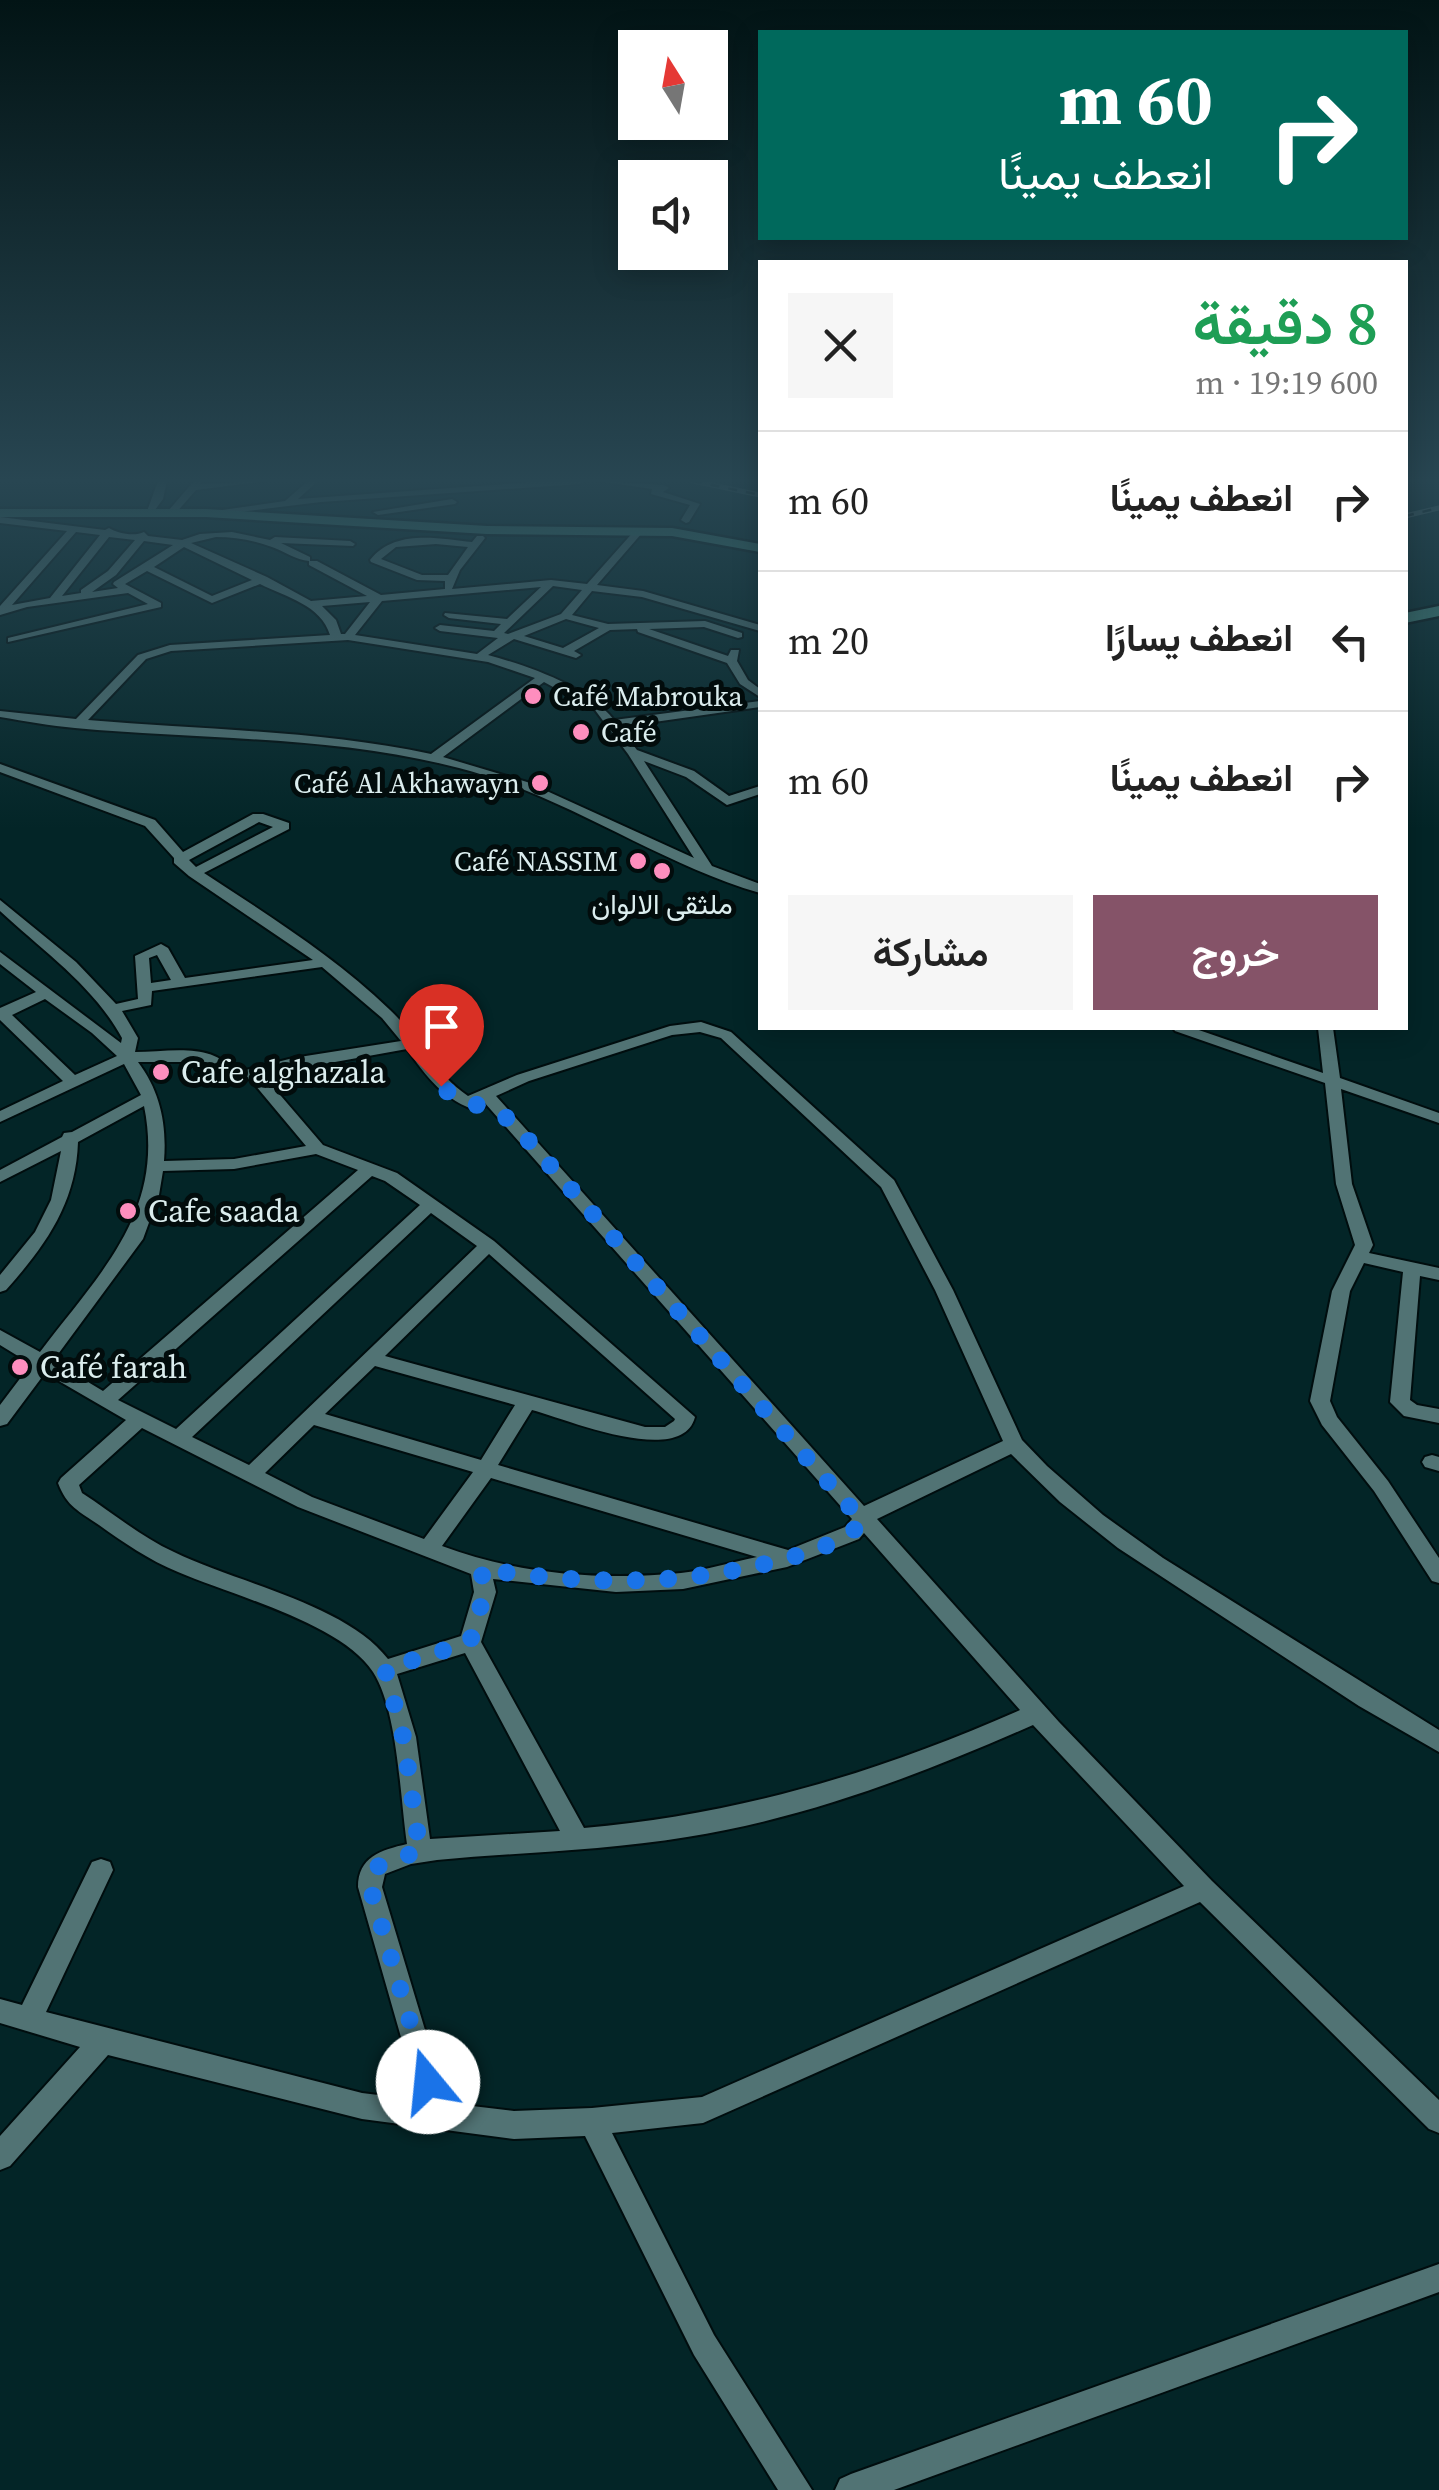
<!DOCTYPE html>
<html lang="ar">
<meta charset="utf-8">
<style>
:root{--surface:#fff;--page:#f6f6f6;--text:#222;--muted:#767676;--line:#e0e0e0;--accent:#855368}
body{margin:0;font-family:"Source Serif 4",Vazirmatn,serif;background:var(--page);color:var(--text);direction:rtl;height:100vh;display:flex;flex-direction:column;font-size:38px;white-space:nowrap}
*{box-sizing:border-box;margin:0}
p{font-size:32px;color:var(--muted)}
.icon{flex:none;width:55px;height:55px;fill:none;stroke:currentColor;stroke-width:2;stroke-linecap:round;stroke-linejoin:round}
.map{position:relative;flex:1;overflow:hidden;direction:ltr}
.details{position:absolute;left:758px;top:260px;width:650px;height:770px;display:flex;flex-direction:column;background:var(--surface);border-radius:0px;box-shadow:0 5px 25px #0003;direction:rtl}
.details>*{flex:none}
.banner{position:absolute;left:758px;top:30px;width:650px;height:210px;border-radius:0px;box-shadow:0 5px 25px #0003;direction:rtl;background:#00695c;color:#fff;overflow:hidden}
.needle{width:65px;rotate:349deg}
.tools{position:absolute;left:618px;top:30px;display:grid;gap:20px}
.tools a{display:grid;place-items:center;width:110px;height:110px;border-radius:0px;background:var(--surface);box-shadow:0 5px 25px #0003;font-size:50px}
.pin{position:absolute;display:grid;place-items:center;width:85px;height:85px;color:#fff;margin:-102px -42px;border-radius:50% 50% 50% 0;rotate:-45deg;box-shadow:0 0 10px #0007}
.pin .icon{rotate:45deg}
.me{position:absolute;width:110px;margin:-55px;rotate:343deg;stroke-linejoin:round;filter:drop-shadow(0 0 8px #0008)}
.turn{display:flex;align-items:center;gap:35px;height:210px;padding:0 30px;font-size:45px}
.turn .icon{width:130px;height:130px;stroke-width:2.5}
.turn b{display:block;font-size:70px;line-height:85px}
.round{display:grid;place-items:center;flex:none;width:105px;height:105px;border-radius:0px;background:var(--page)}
.head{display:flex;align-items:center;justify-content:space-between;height:170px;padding:0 30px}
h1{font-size:60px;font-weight:600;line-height:75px;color:#1e9e55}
.primary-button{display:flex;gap:20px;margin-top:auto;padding:20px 30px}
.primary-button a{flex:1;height:115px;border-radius:0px;background:var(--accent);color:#fff;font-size:40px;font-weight:600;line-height:115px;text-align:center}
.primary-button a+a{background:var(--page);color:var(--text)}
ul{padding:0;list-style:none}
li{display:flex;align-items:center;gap:30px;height:140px;padding:0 30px;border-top:2px solid var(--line)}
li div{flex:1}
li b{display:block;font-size:38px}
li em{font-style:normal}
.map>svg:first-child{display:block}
</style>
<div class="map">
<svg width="1439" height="2490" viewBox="0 0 1439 2490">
<rect width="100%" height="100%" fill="#032527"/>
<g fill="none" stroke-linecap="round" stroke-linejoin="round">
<g stroke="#000d0e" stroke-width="4">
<path id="street" d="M 158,481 L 167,481 L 163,499 L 152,514 L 146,514 Z
M 194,481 L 202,481 L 201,484 L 265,481 L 196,490 L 175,514 L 169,514 L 169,510 Z
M 308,481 L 318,481 L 298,499 L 547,481 L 585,481 L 580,484 L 321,502 L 206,516 L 201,513 L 285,501 Z
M 598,481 L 664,485 L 669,488 L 663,492 L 700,504 L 689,522 L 686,523 L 681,520 L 690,505 L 651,494 L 652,489 Z
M 452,499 L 457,502 L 455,504 L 378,515 L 373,512 Z
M 0,517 L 105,530 L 109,528 C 117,533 134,537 144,532 L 148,536 L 182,540 L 200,534 L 232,532 L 270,540 L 275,537 L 350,541 L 355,544 L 353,546 L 281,543 L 310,557 L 310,561 L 317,561 L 381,595 L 445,589 L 445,581 L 417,580 L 371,562 L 370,560 C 394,529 437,538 472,542 L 477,536 L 483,536 L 485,538 L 460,570 L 452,589 L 551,580 L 587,584 L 636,529 L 642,529 L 642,533 L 597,585 L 643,591 L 760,625 L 760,631 L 642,597 L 592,591 L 572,615 L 608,624 L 705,621 L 742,633 L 742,637 L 738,638 L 704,627 L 649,629 L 728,656 L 731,650 L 739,650 L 737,661 L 748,680 L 760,689 L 760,697 L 740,684 L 727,663 L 638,632 L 637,629 L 610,630 L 574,651 L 581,655 L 576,658 L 514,639 L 488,655 C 529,666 589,687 614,720 L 760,701 L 760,707 L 619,727 L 637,750 L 694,771 L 729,796 L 760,786 L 760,794 L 727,805 L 686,777 L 644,761 L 712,866 L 760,884 L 760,893 C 655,862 565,795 459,768 C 333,735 202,740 75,728 C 51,726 25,721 0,717 L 0,711 L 76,719 L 138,655 L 170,645 L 330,635 C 321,605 286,597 260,584 L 212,603 L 147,571 L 125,584 L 161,603 L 161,607 L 8,642 L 8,638 L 148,604 L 128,593 L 27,607 L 0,615 L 0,606 L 67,531 L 0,523 ZM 76,532 L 100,535 L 50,598 L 12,605 ZM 109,537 L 135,540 L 108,571 L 81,590 L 81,593 L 62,596 ZM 216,537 C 235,537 253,540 272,547 C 284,551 296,560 309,561 L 309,565 L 367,596 L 311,601 L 267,577 L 191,543 ZM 144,541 L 173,545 L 114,582 L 113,584 L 118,588 L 92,592 L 116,575 ZM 436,544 L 468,547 L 448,575 L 422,575 L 381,559 L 396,547 ZM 184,547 L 252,580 L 212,596 L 154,567 ZM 553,586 L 582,590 L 561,614 L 508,634 L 504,633 ZM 541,587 L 507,619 L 445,613 L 444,615 L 449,618 L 501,624 L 494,631 L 440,625 L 435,628 L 440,631 L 498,638 L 477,654 L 355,635 L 382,601 ZM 370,602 L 345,634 L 341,634 L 336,620 L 322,606 ZM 566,619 L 599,628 L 563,648 L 524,636 ZM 348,640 L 488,662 L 535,678 L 431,754 C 318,730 203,730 88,720 L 146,659 L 171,651 ZM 544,682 L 595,710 L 628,754 L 694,858 L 527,782 L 443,757 Z
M 0,764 L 155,820 L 183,852 L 253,814 L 263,814 L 289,823 L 289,829 L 204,873 C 268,915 335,957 390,1010 C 419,1037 434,1073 468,1096 L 517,1075 L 670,1026 L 701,1022 L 731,1032 L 894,1180 L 953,1290 L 1022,1440 L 1047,1466 L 1103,1515 L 1163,1558 L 1439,1730 L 1439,1752 L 1359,1706 L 1118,1548 L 1060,1502 L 1011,1454 L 877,1519 L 1059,1722 L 1212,1881 L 1439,2100 L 1439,2133 L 1429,2129 L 1200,1902 L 703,2123 L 612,2133 L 714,2335 L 812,2490 L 778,2490 L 694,2355 L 585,2136 L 514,2139 L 362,2119 L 108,2055 L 10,2166 L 0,2170 L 0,2136 L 80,2047 L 0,2023 L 0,1999 L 22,2005 L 92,1862 L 101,1859 L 110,1862 L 113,1870 L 46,2012 L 362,2093 L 419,2100 L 358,1887 C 358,1857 381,1850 407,1844 C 400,1797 398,1711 373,1672 C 341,1623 231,1595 178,1572 C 149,1560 124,1543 99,1525 C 79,1511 67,1507 58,1483 L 61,1478 L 126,1420 L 45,1373 L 7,1424 L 0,1426 L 0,1405 L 31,1364 L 0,1345 L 0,1330 L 40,1352 C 98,1275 166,1212 144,1106 L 78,1142 C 76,1203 46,1245 6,1290 L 0,1292 L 0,1275 L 35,1232 L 51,1200 L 61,1151 L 0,1182 L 0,1170 L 62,1137 L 64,1133 L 72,1132 L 141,1095 L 124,1064 L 0,1122 L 0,1111 L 63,1081 L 0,1020 L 0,1008 L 36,992 L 0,964 L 0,952 L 121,1043 L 122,1038 C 93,985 44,952 0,911 L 0,900 L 76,962 L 116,1004 L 138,999 L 135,956 L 161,944 L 168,948 L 185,978 L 313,960 L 189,876 L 174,863 L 174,858 L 145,826 L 0,772 ZM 259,822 L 273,827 L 196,867 L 189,860 ZM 157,955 L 171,980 L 151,983 L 149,958 ZM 322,967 L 382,1018 L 401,1041 L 293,1058 L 234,1073 C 215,1041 168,1052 135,1052 L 138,1038 L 122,1011 L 151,1005 L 152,991 ZM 45,999 L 92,1033 L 117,1056 L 75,1075 L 12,1015 ZM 700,1032 L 721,1038 L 881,1187 L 935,1290 L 1003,1441 L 864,1506 L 496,1096 L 529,1081 L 672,1035 ZM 407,1049 C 426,1077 445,1101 478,1111 L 486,1106 L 484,1102 L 852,1519 L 845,1527 L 788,1550 L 498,1465 L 532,1410 C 566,1419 682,1468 695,1417 L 494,1241 L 397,1173 L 323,1145 L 263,1075 ZM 138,1062 L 206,1062 L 215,1067 L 224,1082 L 250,1079 L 306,1146 L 234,1159 L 164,1161 C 167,1124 160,1091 138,1062 ZM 316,1154 L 358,1170 L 103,1391 L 53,1361 L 143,1239 L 159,1195 L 163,1171 L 234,1169 ZM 372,1176 L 385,1181 L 420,1205 L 176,1429 L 118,1400 ZM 431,1213 L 477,1246 L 249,1465 L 192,1437 ZM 489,1254 L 675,1419 L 674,1421 L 665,1427 L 645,1427 L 385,1356 ZM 375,1366 L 515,1405 L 481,1460 L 325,1414 ZM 314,1425 L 473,1472 L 424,1539 L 312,1497 L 265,1473 ZM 142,1428 L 298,1507 L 471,1574 L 474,1592 L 461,1636 L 388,1659 C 346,1604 237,1583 174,1552 C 141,1537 113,1513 82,1493 L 79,1485 ZM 491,1478 L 757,1557 C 732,1562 706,1570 681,1573 C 602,1581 516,1574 442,1546 ZM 864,1533 L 1020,1710 C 877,1773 740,1814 584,1828 L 481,1642 L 496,1592 L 493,1579 L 616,1592 L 683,1589 L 787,1567 L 859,1539 ZM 465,1653 L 560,1831 L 430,1839 L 416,1737 L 397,1674 ZM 1033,1725 L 1184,1886 L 702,2097 L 592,2108 L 514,2111 L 447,2103 L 382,1887 L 385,1874 L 411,1864 L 437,1860 C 520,1852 603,1851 687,1837 C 807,1818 922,1774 1033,1725 Z
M 1173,1028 L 1193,1028 L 1323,1073 L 1318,1028 L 1333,1028 L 1340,1078 L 1439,1113 L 1439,1123 L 1341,1089 L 1352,1184 L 1373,1245 L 1369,1253 L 1439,1268 L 1439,1280 L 1420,1276 L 1410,1400 L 1417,1405 L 1439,1409 L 1439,1423 L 1404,1416 L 1390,1402 L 1403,1272 L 1364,1263 L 1350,1291 L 1330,1401 L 1337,1417 L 1388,1481 L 1439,1558 L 1439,1583 L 1432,1581 L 1374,1491 L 1322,1425 L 1310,1401 L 1332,1291 L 1355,1245 L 1336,1184 L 1325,1083 L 1175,1031 Z
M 1432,1455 L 1439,1457 L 1439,1471 L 1425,1467 L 1422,1462 L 1425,1457 Z
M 1439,2264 L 1439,2292 L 894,2490 L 835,2490 L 840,2479 L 851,2474 Z"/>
</g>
<g stroke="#000d0e" stroke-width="5">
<path id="secondary" d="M 0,509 L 206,509 L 487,526 L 672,528 L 760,544 L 760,552 L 672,536 L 487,534 L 206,517 L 0,517 Z
M 1439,606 L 1439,616 L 1405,623 L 1405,613 Z"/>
</g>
<use href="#street" fill="#517374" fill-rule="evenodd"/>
<use href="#secondary" fill="#44867b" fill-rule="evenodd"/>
<g stroke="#7a9394" stroke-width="5">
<path id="rail" d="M 693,481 L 760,495
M 1405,516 L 1439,508"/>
</g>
<use href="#rail" stroke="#020c0c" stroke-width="2.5" stroke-dasharray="9" stroke-linecap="butt"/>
</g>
<linearGradient id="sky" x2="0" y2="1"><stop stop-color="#021415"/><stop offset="0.58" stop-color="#284652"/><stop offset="1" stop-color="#284652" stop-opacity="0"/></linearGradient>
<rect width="1439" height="829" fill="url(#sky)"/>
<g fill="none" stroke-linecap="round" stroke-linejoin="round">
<path stroke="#1a73e8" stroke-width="18" stroke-dasharray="0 32.4" d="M 428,2082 L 370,1887 C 369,1859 399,1858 420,1852 L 404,1740 L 385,1669 L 470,1642 L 485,1592 L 481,1569 C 582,1584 673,1587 773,1562 C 804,1554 840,1545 863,1522 L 513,1123 C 492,1104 462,1106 441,1086"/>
</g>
<g fill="#fe8ebe" stroke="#020c0c" stroke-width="4">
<circle cx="533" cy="696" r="10"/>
<circle cx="581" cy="732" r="10"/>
<circle cx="540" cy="783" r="10"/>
<circle cx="638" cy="861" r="10"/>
<circle cx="662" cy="871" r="10"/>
<circle cx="161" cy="1072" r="10"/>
<circle cx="128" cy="1211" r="10"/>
<circle cx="20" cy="1367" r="10"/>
</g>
<g text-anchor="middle" stroke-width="10" stroke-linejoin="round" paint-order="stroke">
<g font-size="28" fill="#dbedee" stroke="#020c0c" text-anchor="start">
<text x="553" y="706">Café Mabrouka</text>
<text x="601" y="742">Café</text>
<text x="520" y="793" text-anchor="end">Café Al Akhawayn</text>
<text x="618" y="871" text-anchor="end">Café NASSIM</text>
<text x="662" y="914" text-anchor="middle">ملثقى الالوان</text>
</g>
<g font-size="32" fill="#dbedee" stroke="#020c0c" text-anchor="start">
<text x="181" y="1083">Cafe alghazala</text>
<text x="148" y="1222">Cafe saada</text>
<text x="40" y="1378">Café farah</text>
</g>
</g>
</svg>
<div class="tools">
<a><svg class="needle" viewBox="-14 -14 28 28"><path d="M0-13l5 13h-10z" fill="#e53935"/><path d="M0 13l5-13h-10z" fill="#767676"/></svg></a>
<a><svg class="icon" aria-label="sound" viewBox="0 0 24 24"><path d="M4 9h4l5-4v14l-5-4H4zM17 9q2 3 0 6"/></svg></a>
</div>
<div class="pin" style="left:441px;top:1086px;background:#d93025"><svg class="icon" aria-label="arrive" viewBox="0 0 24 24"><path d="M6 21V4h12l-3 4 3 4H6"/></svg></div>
<svg class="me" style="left:428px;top:2082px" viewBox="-20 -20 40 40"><circle r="19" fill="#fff"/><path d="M0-13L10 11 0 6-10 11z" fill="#1a73e8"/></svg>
<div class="banner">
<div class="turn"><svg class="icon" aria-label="right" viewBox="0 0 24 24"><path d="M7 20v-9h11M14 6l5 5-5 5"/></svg><div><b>60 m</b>انعطف يمينًا</div></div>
</div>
<section class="details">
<div class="head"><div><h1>8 دقيقة</h1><p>600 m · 19:19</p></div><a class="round"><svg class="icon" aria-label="close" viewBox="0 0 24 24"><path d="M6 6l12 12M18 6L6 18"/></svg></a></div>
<ul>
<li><svg class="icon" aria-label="right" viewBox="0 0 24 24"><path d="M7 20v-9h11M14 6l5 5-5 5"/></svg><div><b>انعطف يمينًا</b></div><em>60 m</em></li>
<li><svg class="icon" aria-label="left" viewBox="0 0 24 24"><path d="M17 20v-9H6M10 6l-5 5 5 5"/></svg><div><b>انعطف يسارًا</b></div><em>20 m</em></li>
<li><svg class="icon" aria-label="right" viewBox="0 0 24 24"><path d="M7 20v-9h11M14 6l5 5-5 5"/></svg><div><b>انعطف يمينًا</b></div><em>60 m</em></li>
</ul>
<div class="primary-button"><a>خروج</a><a>مشاركة</a></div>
</section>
</div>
